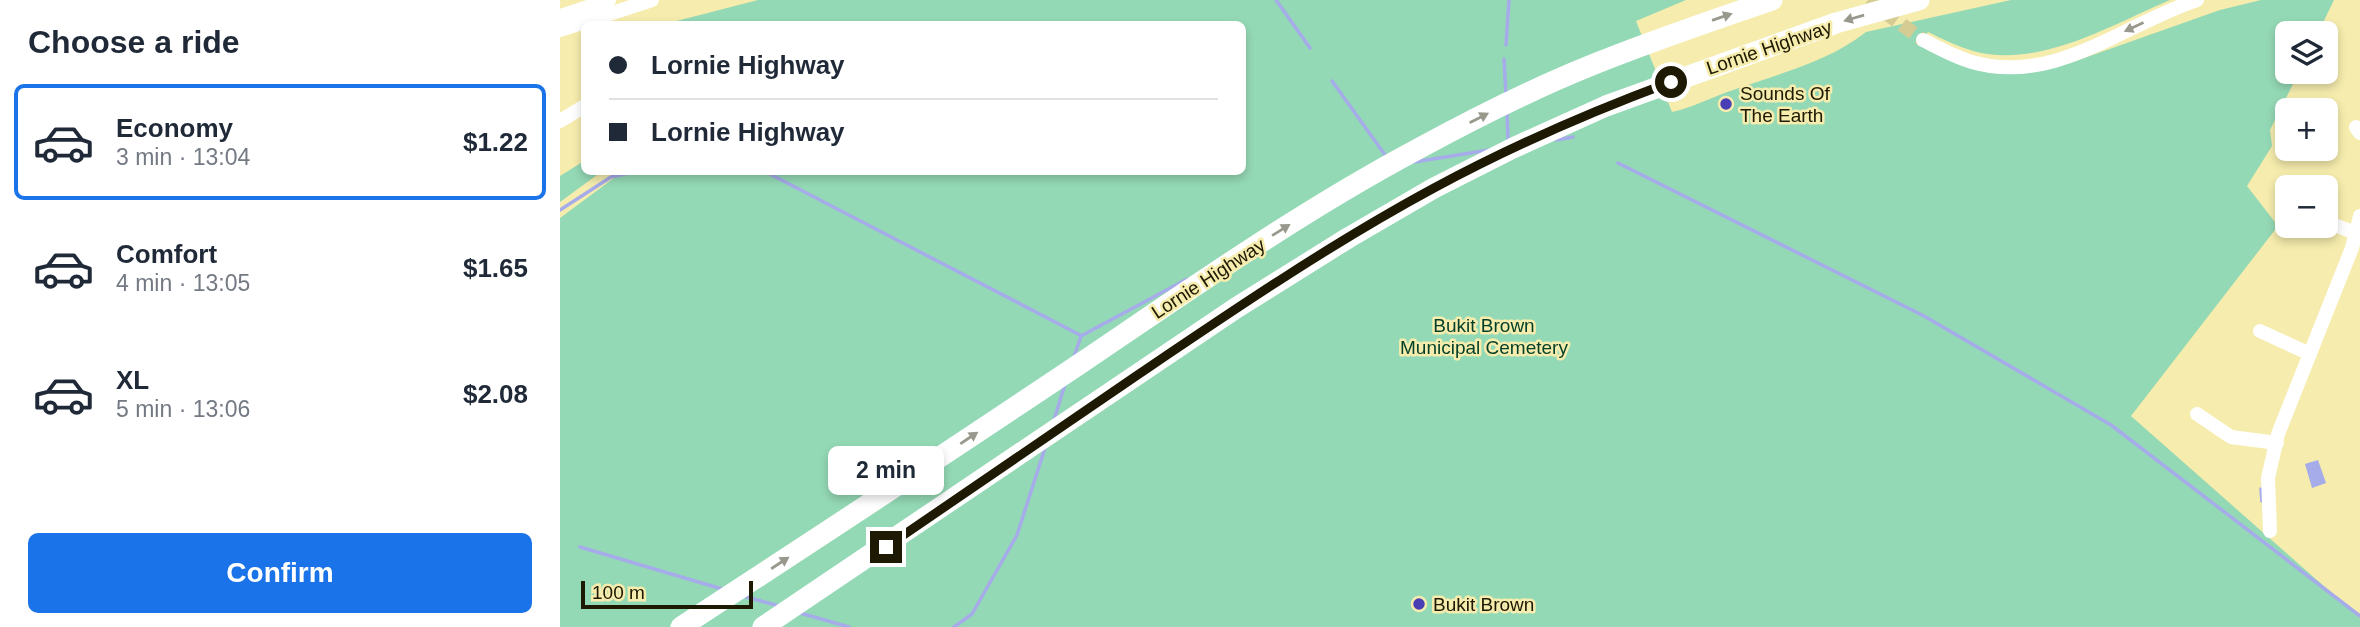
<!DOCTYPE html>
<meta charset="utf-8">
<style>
body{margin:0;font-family:Arial,sans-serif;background:#f6f6f7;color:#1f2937;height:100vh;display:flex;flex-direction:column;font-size:26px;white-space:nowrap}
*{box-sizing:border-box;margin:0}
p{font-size:23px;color:#747a83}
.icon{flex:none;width:38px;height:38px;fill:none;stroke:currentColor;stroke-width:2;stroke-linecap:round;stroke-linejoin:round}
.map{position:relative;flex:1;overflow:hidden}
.panel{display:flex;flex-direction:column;background:#fff;width:560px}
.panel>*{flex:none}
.hud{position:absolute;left:21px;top:21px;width:665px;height:154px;border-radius:10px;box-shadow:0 4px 10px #0003;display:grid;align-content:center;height:154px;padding:0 28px;background:#fff}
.tools{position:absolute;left:1715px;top:21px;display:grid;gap:14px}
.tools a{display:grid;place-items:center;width:63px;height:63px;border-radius:10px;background:#fff;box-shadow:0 4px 10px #0003;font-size:35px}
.scale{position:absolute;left:21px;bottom:18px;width:172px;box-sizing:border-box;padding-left:7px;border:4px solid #1d1902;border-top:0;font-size:19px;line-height:24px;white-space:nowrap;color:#1d1902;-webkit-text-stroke:5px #f5ecad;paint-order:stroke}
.end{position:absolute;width:32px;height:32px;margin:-16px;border:9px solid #1d1902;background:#fff;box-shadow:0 0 0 4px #fff}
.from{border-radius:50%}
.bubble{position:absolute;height:49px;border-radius:10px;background:#fff;box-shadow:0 4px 10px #0003;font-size:23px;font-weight:700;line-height:49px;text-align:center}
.hud b{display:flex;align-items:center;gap:24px;height:66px;font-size:26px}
.hud b+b{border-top:2px solid #e0e1e3}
.hud i{width:18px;height:18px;background:#1f2937}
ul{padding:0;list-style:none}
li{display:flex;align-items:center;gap:21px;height:116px;margin:0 14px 10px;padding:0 14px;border:4px solid transparent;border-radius:10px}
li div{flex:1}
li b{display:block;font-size:26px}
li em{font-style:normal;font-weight:700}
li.current{border-color:#1a73e8}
li>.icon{width:63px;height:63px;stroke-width:1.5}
h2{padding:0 28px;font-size:32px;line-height:84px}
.action{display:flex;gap:14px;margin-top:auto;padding:14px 28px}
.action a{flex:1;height:80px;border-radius:10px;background:#1a73e8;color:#fff;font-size:28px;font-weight:700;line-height:80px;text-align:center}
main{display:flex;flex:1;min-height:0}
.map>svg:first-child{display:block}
.green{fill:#94d9b5}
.water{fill:#a6abe9}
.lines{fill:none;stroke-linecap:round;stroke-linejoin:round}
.stream{stroke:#a6abe9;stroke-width:3.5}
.minor-tunnel{stroke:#d5cc93;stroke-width:14;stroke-dasharray:14 7;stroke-linecap:butt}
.minor{stroke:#fff;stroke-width:14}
.highway{stroke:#fff;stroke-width:21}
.oneway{fill:#99988d}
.route{stroke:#1d1902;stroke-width:9}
.poi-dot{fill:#4a3eb5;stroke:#f5ecad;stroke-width:2.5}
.labels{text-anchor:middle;stroke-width:5;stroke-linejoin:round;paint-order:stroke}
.street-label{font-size:19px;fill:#1d1902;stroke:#f5ecad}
.poi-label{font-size:19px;fill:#1d1902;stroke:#f5ecad;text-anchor:start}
.park-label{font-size:19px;fill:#023f28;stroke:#f5ecad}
</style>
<main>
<section class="panel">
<h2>Choose a ride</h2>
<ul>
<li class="current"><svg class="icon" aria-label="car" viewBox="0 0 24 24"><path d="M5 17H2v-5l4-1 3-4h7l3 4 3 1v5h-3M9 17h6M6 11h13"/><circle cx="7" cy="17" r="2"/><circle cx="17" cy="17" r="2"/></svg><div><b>Economy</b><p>3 min · 13:04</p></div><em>$1.22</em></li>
<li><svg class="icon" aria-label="car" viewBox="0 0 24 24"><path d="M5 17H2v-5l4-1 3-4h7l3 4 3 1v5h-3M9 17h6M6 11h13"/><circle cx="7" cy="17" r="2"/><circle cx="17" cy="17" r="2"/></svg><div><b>Comfort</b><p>4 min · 13:05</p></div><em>$1.65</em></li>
<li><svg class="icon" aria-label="car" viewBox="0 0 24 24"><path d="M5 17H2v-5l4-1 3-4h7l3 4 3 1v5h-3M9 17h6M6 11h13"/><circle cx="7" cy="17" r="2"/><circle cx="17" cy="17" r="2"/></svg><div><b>XL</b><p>5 min · 13:06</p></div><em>$2.08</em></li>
</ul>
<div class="action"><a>Confirm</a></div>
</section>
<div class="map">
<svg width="1800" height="627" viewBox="0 0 1800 627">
<rect width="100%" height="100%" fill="#f5ecad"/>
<g class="green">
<path d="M198,0H1126L1076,21L1112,112C1134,107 1152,97 1173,90C1218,74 1268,62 1306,32L1451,0H1610C1551,25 1479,69 1413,51C1397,46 1382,39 1368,32L1359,45L1400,65L1451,73L1480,71L1510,63L1660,10L1701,0H1774L1758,33H1727V72H1739L1710,130L1712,146L1687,186L1718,226L1571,416L1800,618V627H0V218L62,172H682V24H105Z"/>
<polygon points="24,161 24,172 41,172 0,202 0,176"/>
</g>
<polygon class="water" points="1758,460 1766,483 1752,488 1745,464"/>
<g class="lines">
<g class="stream">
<polyline points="716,0 750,48"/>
<polyline points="946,45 949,0"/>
<polyline points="944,59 946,95"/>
<polyline points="772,81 828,159"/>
<polyline points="947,110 948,141"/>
<polyline points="996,140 1013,137"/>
<polyline points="854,162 929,150"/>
<polyline points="1058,163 1364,316 1551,425 1800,616"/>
<polyline points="206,172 520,335"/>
<polyline points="0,210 51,177 74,172"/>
<polyline points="514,357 521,336 627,279"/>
<polyline points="494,420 505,384"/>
<polyline points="1701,489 1702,501"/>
<polyline points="20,547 162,589"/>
<polyline points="183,596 219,606"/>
<polyline points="240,613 289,627"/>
<polyline points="394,627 412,614 457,535 485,448"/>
</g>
<polyline class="minor-tunnel" points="1308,0 1363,40"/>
<g class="minor">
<polyline points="0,16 49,0"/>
<polyline points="0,30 92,0"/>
<path d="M1363,40C1379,48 1395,57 1412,62C1494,86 1564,24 1637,0"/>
<polyline points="0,121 23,107"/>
<polyline points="1796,127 1800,133"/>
<polyline points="1724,207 1727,208"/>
<polyline points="1766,222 1796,233"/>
<polyline points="1700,331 1750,354"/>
<polyline points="1637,414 1671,437 1717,443"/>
<polyline points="1710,531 1708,478 1718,434 1792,248 1800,216"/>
</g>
<g class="highway">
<path d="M121,627C256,539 390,451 524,361C632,288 740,212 856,150C911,120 968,91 1027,67C1088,42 1150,21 1212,0"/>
<polyline points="203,627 676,308 788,238 874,188 953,148 1046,106 1276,23 1359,0"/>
</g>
</g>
<defs><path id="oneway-solid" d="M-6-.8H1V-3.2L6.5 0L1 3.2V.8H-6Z" transform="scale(1.75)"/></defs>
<g class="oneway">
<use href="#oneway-solid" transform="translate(1162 17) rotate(-19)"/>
<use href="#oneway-solid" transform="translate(1294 18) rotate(164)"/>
<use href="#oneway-solid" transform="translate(1574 27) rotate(155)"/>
<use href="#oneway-solid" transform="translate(919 118) rotate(-27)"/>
<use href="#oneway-solid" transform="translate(721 230) rotate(-32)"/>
<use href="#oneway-solid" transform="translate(409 438) rotate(-34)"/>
<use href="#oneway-solid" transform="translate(220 563) rotate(-33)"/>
</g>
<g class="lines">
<path class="route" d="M326,547C410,489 495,432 579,374C675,309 772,243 874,188C950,147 1030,112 1111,82"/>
</g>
<g class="poi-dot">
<circle cx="1166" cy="104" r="7"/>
<circle cx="859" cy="604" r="7"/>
</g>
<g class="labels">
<g class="street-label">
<text transform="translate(1209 47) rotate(-19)" y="7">Lornie Highway</text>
<text transform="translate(648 278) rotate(-33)" y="7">Lornie Highway</text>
</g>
<g class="poi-label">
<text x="1180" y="100">Sounds Of<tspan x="1180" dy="22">The Earth</tspan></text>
<text x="873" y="611">Bukit Brown</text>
</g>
<g class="park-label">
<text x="924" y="332">Bukit Brown<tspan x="924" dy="22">Municipal Cemetery</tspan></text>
</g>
</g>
</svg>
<div class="tools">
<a><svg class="icon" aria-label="layers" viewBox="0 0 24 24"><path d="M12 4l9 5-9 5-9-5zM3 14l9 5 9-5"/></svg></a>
<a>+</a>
<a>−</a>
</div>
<div class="scale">100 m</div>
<i class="end from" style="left:1111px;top:82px"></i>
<i class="end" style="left:326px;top:547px"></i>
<div class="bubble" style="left:268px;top:446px;width:116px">2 min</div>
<div class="hud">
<b><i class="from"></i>Lornie Highway</b>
<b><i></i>Lornie Highway</b>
</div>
</div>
</main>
